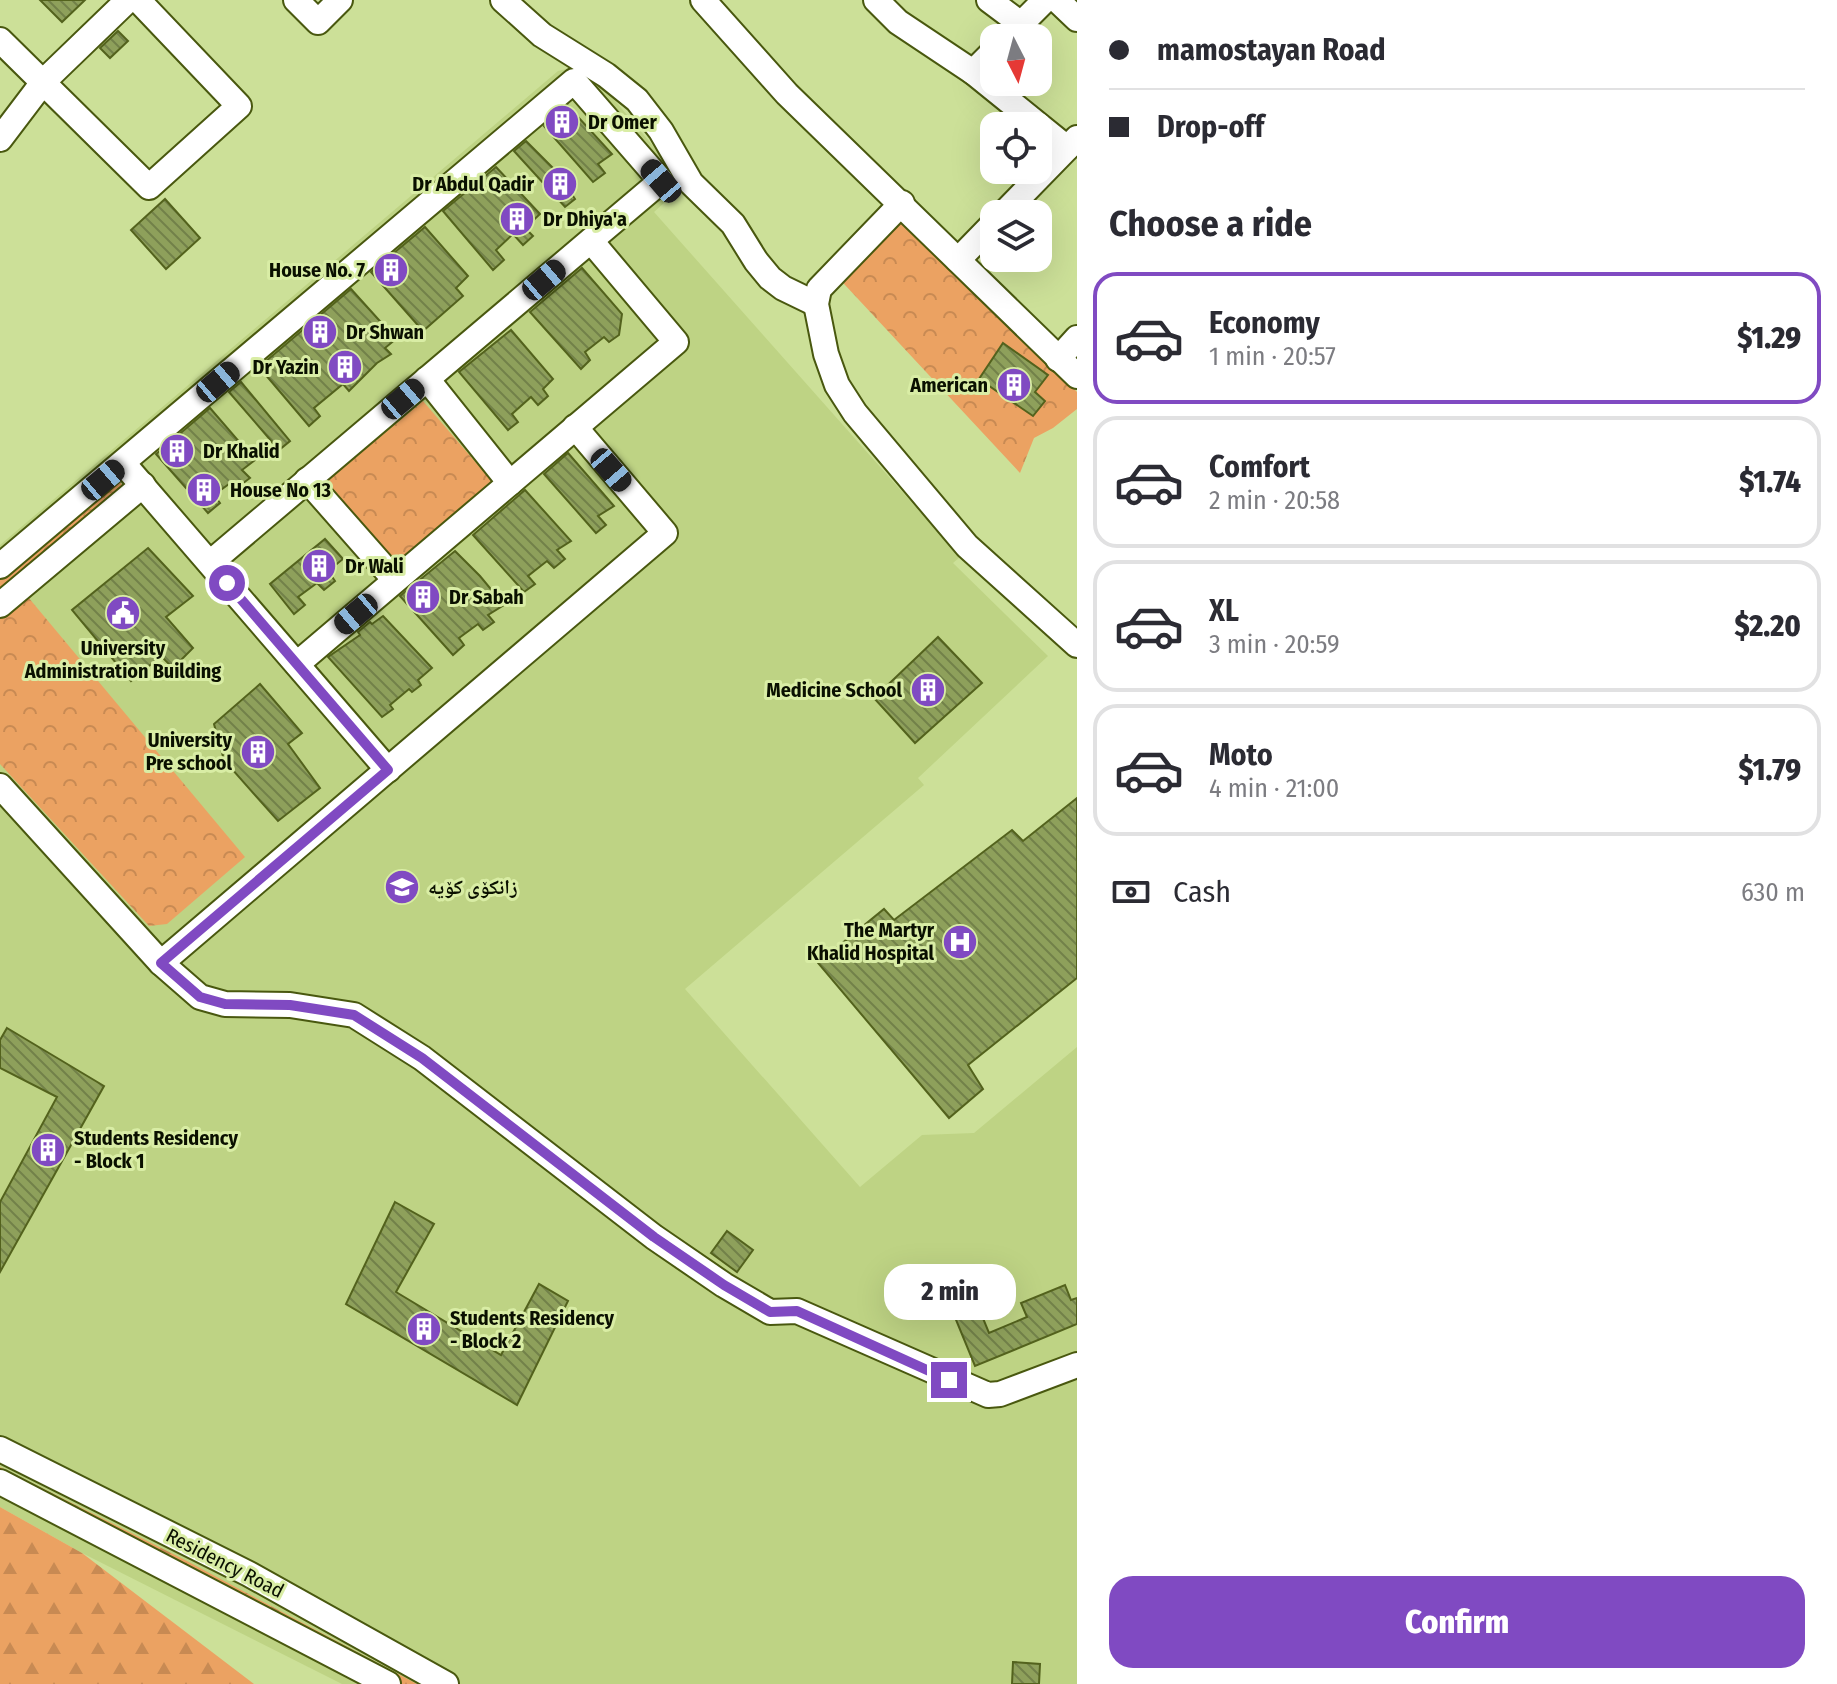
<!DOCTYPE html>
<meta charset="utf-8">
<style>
body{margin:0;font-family:"Fira Sans Condensed","Noto Naskh Arabic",sans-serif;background:#f2f2f3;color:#2b2b33;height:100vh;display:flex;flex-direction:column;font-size:30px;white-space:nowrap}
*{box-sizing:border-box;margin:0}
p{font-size:26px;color:#7c7c81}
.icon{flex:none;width:44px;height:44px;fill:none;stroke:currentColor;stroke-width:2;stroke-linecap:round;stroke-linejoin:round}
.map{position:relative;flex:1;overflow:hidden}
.sheet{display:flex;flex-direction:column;background:#fff;width:760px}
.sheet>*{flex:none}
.hud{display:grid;align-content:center;height:176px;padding:0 32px;background:#fff}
.needle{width:52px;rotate:174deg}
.buttons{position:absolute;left:980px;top:24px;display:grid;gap:16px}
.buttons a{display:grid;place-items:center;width:72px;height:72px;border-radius:16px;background:#fff;box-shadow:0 8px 32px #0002;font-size:40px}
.end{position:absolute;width:36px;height:36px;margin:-18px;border:10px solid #804ac2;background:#fff;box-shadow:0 0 0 4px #fff}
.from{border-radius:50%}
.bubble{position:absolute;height:56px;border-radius:24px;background:#fff;box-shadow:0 8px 32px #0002;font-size:26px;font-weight:800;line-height:56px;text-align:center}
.car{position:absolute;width:24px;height:48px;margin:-24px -12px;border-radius:10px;box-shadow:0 0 6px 2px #0007;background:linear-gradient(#222 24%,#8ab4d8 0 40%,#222 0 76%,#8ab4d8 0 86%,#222 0)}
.hud b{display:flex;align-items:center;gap:28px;height:76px;font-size:30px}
.hud b+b{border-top:2px solid #e1e1e2}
.hud i{width:20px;height:20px;background:#2b2b33}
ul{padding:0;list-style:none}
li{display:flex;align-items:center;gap:24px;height:132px;margin:0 16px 12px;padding:0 16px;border:4px solid #e1e1e2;border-radius:24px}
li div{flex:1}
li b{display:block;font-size:30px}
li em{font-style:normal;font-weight:800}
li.active{border-color:#804ac2}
li>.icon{width:72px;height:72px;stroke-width:1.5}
h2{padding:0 32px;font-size:36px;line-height:96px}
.pay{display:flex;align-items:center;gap:20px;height:88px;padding:0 32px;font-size:30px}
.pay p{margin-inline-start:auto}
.cta{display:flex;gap:16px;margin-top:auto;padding:16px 32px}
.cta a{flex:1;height:92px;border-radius:24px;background:#804ac2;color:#fff;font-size:32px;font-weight:800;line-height:92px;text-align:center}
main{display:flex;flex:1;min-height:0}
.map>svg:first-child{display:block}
.built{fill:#bed384}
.forest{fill:url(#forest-firs)}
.park{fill:url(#park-crowns)}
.building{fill:url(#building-back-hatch);stroke:#53621d;stroke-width:2}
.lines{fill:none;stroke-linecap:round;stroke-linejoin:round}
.minor-casing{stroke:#49580f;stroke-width:28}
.minor{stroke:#fff;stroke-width:24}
.route{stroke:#804ac2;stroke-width:10}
.labels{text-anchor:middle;stroke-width:6;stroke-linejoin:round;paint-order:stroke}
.poi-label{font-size:20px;font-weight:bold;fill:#0a1000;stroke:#d9eda5;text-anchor:start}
.street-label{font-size:20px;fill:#0a1000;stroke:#d9eda5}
</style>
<main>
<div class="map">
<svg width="1077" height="1684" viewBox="0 0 1077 1684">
<defs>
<pattern id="forest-firs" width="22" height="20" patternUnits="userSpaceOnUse" patternTransform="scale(2)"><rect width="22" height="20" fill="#eba262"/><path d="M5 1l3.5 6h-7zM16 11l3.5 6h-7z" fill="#c88a53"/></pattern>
<pattern id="park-crowns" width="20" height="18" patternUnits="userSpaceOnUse" patternTransform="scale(2)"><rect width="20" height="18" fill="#eba262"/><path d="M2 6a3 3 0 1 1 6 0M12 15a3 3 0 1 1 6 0" fill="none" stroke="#c88a53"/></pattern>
<pattern id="building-back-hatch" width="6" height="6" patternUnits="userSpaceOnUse" patternTransform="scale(2)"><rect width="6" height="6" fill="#8ea05b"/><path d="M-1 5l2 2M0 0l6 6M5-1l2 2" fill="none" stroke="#728149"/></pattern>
</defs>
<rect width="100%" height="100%" fill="#cce098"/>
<polygon class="built" points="575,67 591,72 685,184 654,212 960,557 953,563 1048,656 918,778 924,785 685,989 860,1187 922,1135 974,1133 1077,1047 1077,1684 342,1684 82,1553 0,1507 0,545 558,71"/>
<g class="forest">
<polygon points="0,1467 185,1560 417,1684 392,1684 0,1482"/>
<polygon points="0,1507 82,1553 254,1684 0,1684"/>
</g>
<g class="park">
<polygon points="893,201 1077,392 1077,409 1053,428 1034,438 1020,473 832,271"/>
<polygon points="423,401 496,486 398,567 325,483"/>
<polygon points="117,479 124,487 0,591 0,574"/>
<polygon points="23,591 245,857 167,924 149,926 0,764 0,611"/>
</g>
<g class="building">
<polygon points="40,0 85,0 62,22"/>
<polygon points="118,31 128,41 110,58 100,48"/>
<polygon points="568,106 612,154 598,164 605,173 593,182 544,126"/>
<polygon points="526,141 572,187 569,190 575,199 565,207 514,151"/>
<polygon points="496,167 540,214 525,228 533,236 523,245 513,234 496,250 504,260 493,270 443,211"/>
<polygon points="165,199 200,238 166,269 131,230"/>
<polygon points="425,227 468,276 456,288 463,296 423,331 371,272"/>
<polygon points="582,268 622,314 619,335 609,342 604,337 585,352 590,360 581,369 530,312"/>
<polygon points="351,289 396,339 385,348 391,354 377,363 349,391 343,384 314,408 320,416 309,426 259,367"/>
<polygon points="511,330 553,379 543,389 548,396 538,405 531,397 512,414 518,422 508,430 459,372"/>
<polygon points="1003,343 1048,375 1035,392 1045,401 1033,416 979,379"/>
<polygon points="241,382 290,441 279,450 229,392"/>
<polygon points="210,408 255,460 242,470 250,478 238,487 233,481 214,495 220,503 208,513 156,454"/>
<polygon points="568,453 614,506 598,516 606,525 596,533 544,474"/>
<polygon points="525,490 571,541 557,550 565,559 554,568 547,561 528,576 535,584 524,592 473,535"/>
<polygon points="325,539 343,559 328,571 335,581 324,590 317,583 298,597 305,605 294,614 270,584"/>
<polygon points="148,548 193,596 166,617 193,648 173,668 161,656 131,681 72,610"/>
<polygon points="455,551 480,576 504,605 488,615 494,622 483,630 478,624 459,638 464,645 453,655 400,596"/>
<polygon points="383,616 432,668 418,680 421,685 412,692 409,689 390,705 393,709 382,717 328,657 360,635 358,632 370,622 372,624"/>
<polygon points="938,637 982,683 915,743 874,698"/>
<polygon points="260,684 302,733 288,744 320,788 278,821 224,760 214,724"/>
<polygon points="1077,798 1077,978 968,1065 983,1089 949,1118 818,963 884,909 894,920 1012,830 1023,841"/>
<polygon points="7,1028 104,1086 0,1272 0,1202 57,1097 0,1068 0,1040"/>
<polygon points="395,1202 434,1224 396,1292 501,1355 539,1284 568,1301 517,1405 346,1304"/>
<polygon points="727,1231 753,1250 737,1272 711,1253"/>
<polygon points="962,1267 989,1333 1027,1317 1021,1303 1065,1285 1071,1300 1077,1298 1077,1324 975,1366 938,1276"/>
<polygon points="1013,1662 1040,1664 1039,1684 1012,1684"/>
</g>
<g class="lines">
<g class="minor-casing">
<g id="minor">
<polyline points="296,0 318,22 340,0"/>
<polyline points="503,0 542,35 606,75 637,100 661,131 691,183 733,224 756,261 770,278 783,288 816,304"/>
<polyline points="703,0 787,94 1077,376"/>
<polyline points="876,0 898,22 973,72 1067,148"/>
<polyline points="989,0 1021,24"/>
<polyline points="1057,0 1077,19"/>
<polyline points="1007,38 1045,0"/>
<polyline points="0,40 149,187 239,106 138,0"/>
<polyline points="973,72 994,51"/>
<polyline points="0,139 44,81 128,0"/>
<polyline points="902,203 819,289 816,304 826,354 837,385 855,413 967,546 1077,645"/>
<polyline points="1003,214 1077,138"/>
<polyline points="958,260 994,223"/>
<polyline points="1058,359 1077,338"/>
<polyline points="427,379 510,483"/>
<polyline points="123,463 388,770"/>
<polyline points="307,480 395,580"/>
<polyline points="0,566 574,81 661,181 210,563"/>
<polyline points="0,605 143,485"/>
<polyline points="297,664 676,342 591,241"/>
<polyline points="0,786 161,963 200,997 225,1004 290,1005 354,1015 422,1058 654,1237 724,1285 770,1312 797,1311 988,1395 1000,1394 1077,1365"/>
<polyline points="161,963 665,533 575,427"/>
<polyline points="0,1449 249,1574 446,1684"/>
<polyline points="0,1482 388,1684"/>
</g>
</g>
<use href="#minor" class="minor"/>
</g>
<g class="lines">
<polyline class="route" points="227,583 388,770 161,963 200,997 225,1004 290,1005 354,1015 422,1058 654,1237 724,1285 770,1312 797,1311 949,1380"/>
</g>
<defs>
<g id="building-disc" transform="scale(1.8)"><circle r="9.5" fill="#804ac2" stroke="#d9eda5"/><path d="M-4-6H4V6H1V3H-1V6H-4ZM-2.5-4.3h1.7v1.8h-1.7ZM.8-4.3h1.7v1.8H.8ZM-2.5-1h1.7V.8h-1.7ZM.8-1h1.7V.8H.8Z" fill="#fff"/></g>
<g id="civic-disc" transform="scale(1.8)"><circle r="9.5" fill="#804ac2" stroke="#d9eda5"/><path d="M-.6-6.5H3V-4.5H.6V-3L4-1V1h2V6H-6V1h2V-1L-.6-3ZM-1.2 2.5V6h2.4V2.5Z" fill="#fff"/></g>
<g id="university-disc" transform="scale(1.8)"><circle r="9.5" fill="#804ac2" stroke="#d9eda5"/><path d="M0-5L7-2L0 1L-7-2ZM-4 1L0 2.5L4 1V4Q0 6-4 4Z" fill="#fff"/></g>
<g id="hospital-disc" transform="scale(1.8)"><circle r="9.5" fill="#804ac2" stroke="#d9eda5"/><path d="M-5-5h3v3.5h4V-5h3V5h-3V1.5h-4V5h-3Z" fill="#fff"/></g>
</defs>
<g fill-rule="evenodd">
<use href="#building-disc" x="562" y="122"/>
<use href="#building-disc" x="560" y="184"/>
<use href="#building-disc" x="517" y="219"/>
<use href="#building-disc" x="391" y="270"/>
<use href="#building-disc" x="320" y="332"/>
<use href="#building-disc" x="345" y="367"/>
<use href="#building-disc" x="1014" y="385"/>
<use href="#building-disc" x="177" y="451"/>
<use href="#building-disc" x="204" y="490"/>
<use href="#building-disc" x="319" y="566"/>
<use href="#building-disc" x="423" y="597"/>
<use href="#civic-disc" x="123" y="613"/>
<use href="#building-disc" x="928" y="690"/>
<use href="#building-disc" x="258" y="752"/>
<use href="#university-disc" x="402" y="887"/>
<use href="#hospital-disc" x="960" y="942"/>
<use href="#building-disc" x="48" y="1150"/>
<use href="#building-disc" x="424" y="1329"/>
</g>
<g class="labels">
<g class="poi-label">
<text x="588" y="129">Dr Omer</text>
<text x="534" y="191" text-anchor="end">Dr Abdul Qadir</text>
<text x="543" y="226">Dr Dhiya'a</text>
<text x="365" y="277" text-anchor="end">House No. 7</text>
<text x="346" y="339">Dr Shwan</text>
<text x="319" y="374" text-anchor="end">Dr Yazin</text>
<text x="988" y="392" text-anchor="end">American</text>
<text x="203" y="458">Dr Khalid</text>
<text x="230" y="497">House No 13</text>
<text x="345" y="573">Dr Wali</text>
<text x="449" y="604">Dr Sabah</text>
<text x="123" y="655" text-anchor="middle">University<tspan x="123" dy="23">Administration Building</tspan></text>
<text x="902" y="697" text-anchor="end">Medicine School</text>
<text x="232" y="747" text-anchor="end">University<tspan x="232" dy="23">Pre school</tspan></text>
<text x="428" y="894">زانکۆی کۆیە</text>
<text x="934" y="937" text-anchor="end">The Martyr<tspan x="934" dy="23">Khalid Hospital</tspan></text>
<text x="74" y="1145">Students Residency<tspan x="74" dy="23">- Block 1</tspan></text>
<text x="450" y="1325">Students Residency<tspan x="450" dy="23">- Block 2</tspan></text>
</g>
<g class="street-label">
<text transform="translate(225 1563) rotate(27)" y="7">Residency Road</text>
</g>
</g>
</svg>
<div class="buttons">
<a><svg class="needle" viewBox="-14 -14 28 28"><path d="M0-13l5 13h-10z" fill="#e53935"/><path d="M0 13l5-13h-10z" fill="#7c7c81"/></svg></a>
<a><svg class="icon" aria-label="locate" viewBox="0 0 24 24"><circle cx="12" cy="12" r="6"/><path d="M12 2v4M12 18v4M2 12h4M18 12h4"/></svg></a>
<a><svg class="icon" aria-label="layers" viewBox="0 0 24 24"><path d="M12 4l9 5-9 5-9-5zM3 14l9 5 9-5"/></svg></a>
</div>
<i class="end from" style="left:227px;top:583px"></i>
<i class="end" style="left:949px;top:1380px"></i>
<div class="bubble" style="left:884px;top:1264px;width:132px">2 min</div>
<i class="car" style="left:661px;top:181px;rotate:319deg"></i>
<i class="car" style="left:544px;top:280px;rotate:50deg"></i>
<i class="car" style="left:218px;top:382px;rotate:50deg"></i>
<i class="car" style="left:403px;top:399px;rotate:50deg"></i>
<i class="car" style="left:611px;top:470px;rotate:139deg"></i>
<i class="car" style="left:103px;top:480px;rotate:50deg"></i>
<i class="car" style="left:356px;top:614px;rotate:230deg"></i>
</div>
<section class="sheet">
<div class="hud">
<b><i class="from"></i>mamostayan Road</b>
<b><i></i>Drop-off</b>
</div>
<h2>Choose a ride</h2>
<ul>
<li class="active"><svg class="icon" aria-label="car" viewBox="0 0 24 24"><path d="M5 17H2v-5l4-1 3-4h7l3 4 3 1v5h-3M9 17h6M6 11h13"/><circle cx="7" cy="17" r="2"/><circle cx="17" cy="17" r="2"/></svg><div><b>Economy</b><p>1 min · 20:57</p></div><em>$1.29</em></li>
<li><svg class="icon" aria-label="car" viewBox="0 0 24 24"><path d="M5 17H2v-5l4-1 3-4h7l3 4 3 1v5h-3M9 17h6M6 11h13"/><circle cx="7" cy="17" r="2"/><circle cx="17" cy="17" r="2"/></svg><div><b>Comfort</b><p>2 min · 20:58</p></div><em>$1.74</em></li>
<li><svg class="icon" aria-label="car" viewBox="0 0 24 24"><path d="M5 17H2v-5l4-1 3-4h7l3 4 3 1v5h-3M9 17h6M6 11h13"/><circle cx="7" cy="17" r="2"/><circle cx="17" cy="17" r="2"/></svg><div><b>XL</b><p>3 min · 20:59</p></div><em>$2.20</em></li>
<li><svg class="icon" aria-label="car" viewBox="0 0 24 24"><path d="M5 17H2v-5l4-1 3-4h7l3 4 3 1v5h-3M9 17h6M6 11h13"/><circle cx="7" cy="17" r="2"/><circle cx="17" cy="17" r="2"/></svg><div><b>Moto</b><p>4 min · 21:00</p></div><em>$1.79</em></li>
</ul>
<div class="pay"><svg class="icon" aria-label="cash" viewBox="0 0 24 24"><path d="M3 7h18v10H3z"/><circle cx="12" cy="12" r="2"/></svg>Cash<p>630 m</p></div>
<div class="cta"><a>Confirm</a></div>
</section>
</main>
